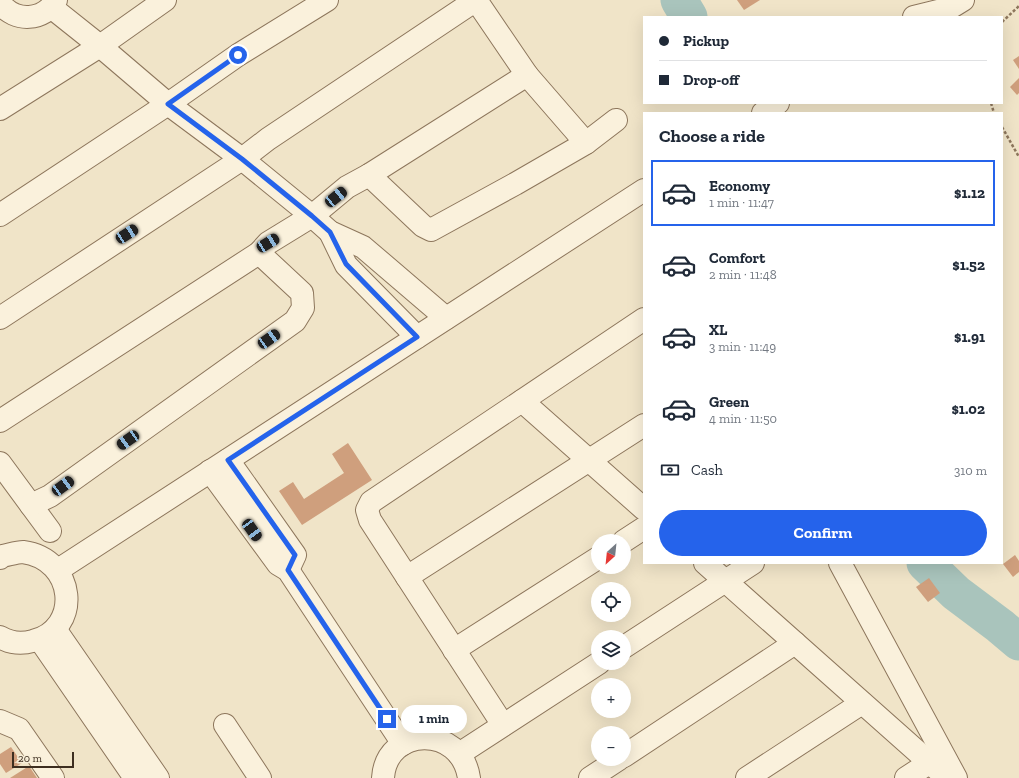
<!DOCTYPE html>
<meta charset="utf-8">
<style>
body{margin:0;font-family:"Zilla Slab",serif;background:#f2f2f3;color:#1f2937;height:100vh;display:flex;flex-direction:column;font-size:15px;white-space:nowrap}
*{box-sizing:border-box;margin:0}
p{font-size:13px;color:#747a83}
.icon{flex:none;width:22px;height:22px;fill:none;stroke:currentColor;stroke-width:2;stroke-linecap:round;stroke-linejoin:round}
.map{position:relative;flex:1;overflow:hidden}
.panel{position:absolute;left:643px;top:112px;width:360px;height:452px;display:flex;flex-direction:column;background:#fff;border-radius:0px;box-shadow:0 4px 16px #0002}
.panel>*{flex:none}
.guide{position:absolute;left:643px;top:16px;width:360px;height:88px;border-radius:0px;box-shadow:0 4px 16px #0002;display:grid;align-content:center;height:88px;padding:0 16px;background:#fff}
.needle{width:26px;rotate:207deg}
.tools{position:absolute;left:591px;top:534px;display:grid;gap:8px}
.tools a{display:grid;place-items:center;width:40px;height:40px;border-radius:50%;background:#fff;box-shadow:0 4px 16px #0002;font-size:20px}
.scale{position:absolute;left:12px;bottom:10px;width:62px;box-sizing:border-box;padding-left:4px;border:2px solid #3d2e20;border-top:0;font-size:11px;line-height:14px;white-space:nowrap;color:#3d2e20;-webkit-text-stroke:3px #f7eed8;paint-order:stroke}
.end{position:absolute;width:18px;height:18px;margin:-9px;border:5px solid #2563eb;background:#fff;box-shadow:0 0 0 2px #fff}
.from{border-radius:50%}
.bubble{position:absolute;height:28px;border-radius:14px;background:#fff;box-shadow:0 4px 16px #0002;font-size:13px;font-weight:700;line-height:28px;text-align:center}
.car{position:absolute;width:12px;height:24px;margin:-12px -6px;border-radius:5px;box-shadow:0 0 3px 1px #0007;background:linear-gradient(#222 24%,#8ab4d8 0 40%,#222 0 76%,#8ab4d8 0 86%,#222 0)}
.guide b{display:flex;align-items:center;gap:14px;height:38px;font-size:15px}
.guide b+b{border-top:1px solid #e0e1e3}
.guide i{width:10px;height:10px;background:#1f2937}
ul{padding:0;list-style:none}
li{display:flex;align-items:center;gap:12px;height:66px;margin:0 8px 6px;padding:0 8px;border:2px solid transparent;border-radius:0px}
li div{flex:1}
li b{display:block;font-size:15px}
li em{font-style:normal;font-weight:700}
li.on{border-color:#2563eb}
li>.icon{width:36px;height:36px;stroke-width:1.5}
h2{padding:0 16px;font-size:18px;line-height:48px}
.pay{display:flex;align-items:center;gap:10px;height:44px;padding:0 16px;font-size:15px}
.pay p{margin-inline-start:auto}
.action{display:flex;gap:8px;margin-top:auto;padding:8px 16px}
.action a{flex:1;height:46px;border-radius:24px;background:#2563eb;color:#fff;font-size:16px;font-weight:700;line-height:46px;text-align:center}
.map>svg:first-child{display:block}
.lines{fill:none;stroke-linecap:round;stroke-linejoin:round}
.river{stroke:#a9c4bc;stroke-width:37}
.building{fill:#cf9f7d}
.minor-casing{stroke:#8d765c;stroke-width:24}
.tertiary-casing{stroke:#8d765c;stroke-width:24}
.path{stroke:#8d765c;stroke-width:2.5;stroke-dasharray:3 2;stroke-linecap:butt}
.minor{stroke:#faf1dc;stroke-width:22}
.tertiary{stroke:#faf1dc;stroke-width:22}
.route{stroke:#2563eb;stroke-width:5}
</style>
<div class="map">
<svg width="1019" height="778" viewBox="0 0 1019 778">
<rect width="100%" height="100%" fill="#f0e4c8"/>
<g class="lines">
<g class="river">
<polyline points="679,0 689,17"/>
<polyline points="925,563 956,593 1000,626 1019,642"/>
</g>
</g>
<g class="building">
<polygon points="737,0 760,0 744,10"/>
<polygon points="1019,56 1019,69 1013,60"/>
<polygon points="1019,78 1019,93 1017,95 1010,87"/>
<polygon points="348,443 372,480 302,525 279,491 293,482 304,499 344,473 332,454"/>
<polygon points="1015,555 1019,561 1019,572 1013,577 1003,564"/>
<polygon points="929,578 940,593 928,602 916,587"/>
<polygon points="11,747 22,763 6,773 0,764 0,754"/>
<polygon points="29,766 37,778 10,778"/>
</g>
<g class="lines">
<g class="minor-casing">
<g id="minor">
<path d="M0,3C15,23 44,21 56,0"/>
<polyline points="51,7 100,46 168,104 242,159 312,216 330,232 363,247 446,318"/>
<polyline points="0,109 100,46 165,0"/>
<polyline points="369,175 423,226 431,230 515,184 586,143 616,120"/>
<polyline points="0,215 168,104 238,55 327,0"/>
<polyline points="330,232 346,265 417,337"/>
<polyline points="0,318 242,159 268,139 476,0 527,75 586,143"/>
<polyline points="522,401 644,509"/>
<polyline points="0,421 259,253 268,243 312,216 347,187 369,175 527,75"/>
<polyline points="228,460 295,555 288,570"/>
<polyline points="0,463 50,531"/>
<polyline points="210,471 278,564 288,570 403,744"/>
<polyline points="31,505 50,496 295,321 303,308 302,293 259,253"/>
<polyline points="624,541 644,528"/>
<polyline points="705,563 947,778"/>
<polyline points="840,563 956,778"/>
<polyline points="407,577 644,425"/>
<polyline points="624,647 753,563"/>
<polyline points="454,650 598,558"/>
<polyline points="0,721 19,729 53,778"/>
<polyline points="225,725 260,778"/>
<polyline points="503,725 370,520 367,510 371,502 644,319"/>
<polyline points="459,754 599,663"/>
<polyline points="624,756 795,643"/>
<path d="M383,778C386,726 461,724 469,778"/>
<polyline points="590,778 619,759"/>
<polyline points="747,778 862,703"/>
<polyline points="906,778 929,763"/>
</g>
</g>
<g class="tertiary-casing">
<g id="tertiary">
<polyline points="914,17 950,8 963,0"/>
<polyline points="763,113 778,103"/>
<path d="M0,558L2,556C8,555 17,552 23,552C76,559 82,629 33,641C22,644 10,643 0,637"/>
<polyline points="58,570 644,190"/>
<polyline points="55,629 158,778"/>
<polyline points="40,640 135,778"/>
</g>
</g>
<g class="path">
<polyline points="1002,22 1019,6"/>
<polyline points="991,103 994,113"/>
<polyline points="1002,127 1019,157"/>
</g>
<use href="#minor" class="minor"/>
<use href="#tertiary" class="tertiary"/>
</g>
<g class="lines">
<polyline class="route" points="238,55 168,104 242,159 312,216 330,232 346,264 417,337 228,460 295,555 288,570 387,719"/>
</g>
</svg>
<div class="tools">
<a><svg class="needle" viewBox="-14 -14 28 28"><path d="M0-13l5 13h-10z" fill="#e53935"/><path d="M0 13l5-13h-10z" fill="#747a83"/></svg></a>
<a><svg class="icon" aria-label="locate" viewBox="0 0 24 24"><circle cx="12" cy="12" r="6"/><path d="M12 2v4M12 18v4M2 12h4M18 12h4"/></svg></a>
<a><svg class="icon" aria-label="layers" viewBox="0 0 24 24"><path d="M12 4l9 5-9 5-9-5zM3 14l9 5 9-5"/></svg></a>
<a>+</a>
<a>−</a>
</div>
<div class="scale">20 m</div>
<i class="end from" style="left:238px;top:55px"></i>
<i class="end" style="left:387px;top:719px"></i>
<div class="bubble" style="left:401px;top:705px;width:66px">1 min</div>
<i class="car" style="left:336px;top:197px;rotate:51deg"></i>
<i class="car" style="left:127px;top:234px;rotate:57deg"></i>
<i class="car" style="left:268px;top:243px;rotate:59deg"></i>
<i class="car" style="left:269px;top:339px;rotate:55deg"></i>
<i class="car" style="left:128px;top:440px;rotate:235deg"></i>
<i class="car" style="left:63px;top:486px;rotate:54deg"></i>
<i class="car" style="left:252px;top:530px;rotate:144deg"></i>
<div class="guide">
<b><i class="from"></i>Pickup</b>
<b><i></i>Drop-off</b>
</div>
<section class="panel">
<h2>Choose a ride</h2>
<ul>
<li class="on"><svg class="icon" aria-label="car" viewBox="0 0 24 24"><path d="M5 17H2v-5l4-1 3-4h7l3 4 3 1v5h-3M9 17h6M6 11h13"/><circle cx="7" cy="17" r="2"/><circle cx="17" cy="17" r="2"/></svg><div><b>Economy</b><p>1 min · 11:47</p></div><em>$1.12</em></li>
<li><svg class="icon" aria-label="car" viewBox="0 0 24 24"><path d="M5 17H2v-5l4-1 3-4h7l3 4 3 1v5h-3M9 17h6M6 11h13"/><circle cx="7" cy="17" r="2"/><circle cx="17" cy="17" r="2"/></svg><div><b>Comfort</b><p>2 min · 11:48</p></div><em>$1.52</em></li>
<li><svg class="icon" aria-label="car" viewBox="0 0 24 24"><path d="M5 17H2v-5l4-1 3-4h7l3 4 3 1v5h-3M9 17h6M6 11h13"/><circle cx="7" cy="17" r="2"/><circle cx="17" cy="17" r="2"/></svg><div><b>XL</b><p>3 min · 11:49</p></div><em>$1.91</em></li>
<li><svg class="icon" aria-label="car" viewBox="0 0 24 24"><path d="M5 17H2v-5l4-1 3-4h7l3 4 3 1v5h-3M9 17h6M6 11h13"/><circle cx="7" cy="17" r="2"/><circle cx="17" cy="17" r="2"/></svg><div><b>Green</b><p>4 min · 11:50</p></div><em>$1.02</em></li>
</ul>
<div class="pay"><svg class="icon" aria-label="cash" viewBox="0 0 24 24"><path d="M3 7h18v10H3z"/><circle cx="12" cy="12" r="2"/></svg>Cash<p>310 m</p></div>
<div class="action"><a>Confirm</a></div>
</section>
</div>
